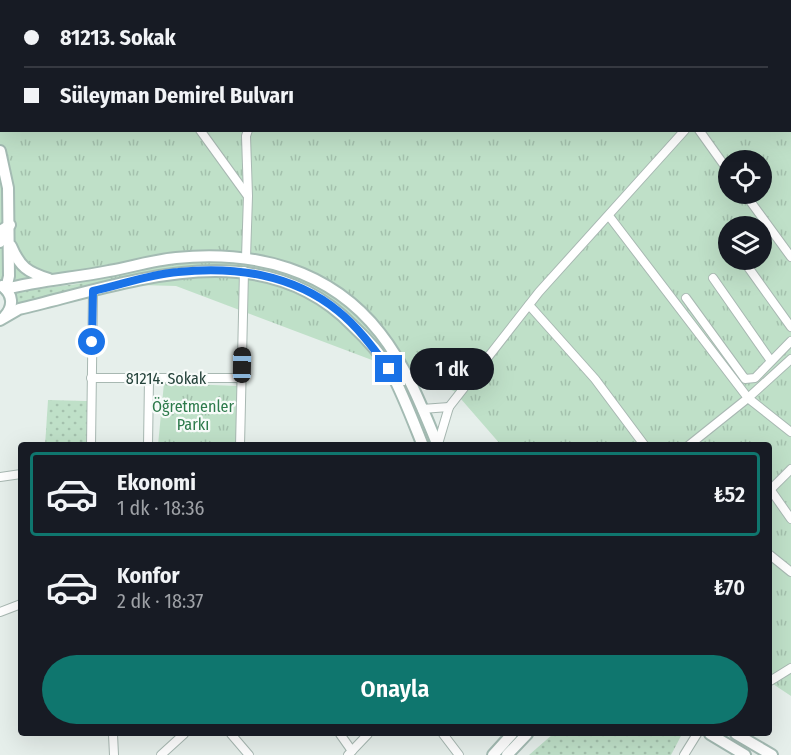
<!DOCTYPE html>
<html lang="tr">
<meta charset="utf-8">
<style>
body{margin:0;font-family:"Fira Sans Condensed",sans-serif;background:#242831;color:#f1f3f6;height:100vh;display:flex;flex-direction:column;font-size:22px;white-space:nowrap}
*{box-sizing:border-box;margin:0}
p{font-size:20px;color:#9ea1a6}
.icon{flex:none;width:33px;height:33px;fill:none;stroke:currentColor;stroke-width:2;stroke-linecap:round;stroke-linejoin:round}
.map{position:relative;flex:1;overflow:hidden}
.side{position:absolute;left:18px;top:442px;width:754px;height:294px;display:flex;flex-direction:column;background:#171b24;border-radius:6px;box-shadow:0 6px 24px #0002}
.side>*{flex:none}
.guide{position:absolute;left:0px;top:0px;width:792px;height:132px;box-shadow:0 6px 24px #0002;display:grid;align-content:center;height:132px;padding:0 24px;background:#171b24}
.tools{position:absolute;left:718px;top:150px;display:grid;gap:12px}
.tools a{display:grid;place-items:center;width:54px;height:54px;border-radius:50%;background:#171b24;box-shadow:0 6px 24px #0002;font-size:30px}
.end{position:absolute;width:27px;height:27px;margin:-14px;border:8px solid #1a73e8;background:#fff;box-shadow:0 0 0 3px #fff}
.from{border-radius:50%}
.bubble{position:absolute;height:42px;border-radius:21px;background:#171b24;box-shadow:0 6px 24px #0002;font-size:20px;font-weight:600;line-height:42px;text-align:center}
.car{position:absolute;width:18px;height:36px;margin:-18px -9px;border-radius:8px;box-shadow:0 0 4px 2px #0007;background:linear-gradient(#222 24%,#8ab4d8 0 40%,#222 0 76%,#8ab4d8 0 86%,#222 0)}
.guide b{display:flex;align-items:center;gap:21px;height:57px;font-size:22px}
.guide b+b{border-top:2px solid #363941}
.guide i{width:15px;height:15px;background:#f1f3f6}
ul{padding:10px 0 0;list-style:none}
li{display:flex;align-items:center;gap:18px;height:84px;margin:0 12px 9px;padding:0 12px;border:3px solid transparent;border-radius:6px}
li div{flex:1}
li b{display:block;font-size:22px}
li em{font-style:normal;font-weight:600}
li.on{border-color:#0f766e}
li>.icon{width:54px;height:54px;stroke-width:1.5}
.primary-button{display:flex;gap:12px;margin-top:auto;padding:12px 24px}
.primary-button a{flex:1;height:69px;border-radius:36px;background:#0f766e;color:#fff;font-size:24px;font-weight:600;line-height:69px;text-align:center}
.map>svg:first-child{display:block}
.grass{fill:url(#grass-dots)}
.park{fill:url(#park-tufts);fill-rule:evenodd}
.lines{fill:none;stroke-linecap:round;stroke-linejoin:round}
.street-casing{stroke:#a8b8b2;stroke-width:10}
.secondary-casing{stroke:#a4bbb3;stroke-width:14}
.street{stroke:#fff;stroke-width:8}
.secondary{stroke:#fff;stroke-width:10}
.route{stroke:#1a73e8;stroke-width:8}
.labels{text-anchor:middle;stroke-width:4.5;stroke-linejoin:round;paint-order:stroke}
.street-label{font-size:16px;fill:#24423a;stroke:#f7fbf9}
.park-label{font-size:16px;fill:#2d7a4b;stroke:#f7fbf9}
</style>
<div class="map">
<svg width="791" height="755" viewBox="0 0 791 755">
<defs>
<pattern id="grass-dots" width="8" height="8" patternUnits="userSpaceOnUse" patternTransform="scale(1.5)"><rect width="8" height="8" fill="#bfe0c8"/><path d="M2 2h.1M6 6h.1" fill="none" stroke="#a4c1ad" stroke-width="1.8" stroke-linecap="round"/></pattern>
<pattern id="park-tufts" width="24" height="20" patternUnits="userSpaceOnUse" patternTransform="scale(1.5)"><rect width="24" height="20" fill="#bfe0c8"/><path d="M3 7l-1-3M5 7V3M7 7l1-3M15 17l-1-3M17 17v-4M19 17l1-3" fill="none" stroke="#a4c1ad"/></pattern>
</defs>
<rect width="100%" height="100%" fill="#e6efeb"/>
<g class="grass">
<path d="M221,262C244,264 268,266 290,274C336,291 375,327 399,369C412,393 422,420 433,445H427C412,410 399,370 374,340C277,221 139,274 14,304V292L77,284L176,264Z"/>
<polygon points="48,400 87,401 87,445 45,446"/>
<polygon points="553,734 682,734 671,755 529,755"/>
</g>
<g class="park">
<path d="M0,0H791V696L770,682V446L501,445L454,391L176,286L28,282L0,286ZM2,2H790V130H2ZM729,160H762V194H729ZM729,226H762V260H729Z"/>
<polygon points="164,383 237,386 236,445 158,445"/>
</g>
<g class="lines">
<g class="street-casing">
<g id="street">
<polyline points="77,0 77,2"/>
<polyline points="638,0 639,2"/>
<polyline points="695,0 696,2"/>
<polyline points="710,0 711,2"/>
<polyline points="130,2 132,0"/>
<polyline points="192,2 194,0"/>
<polyline points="300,2 300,0"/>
<polyline points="761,2 763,0"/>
<polyline points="790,53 791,53"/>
<polyline points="200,130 247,195"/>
<polyline points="699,130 729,172"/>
<polyline points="745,194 791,257"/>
<polyline points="609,216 748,398 791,432"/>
<polyline points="246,258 248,196 246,136 248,130"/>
<polyline points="743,260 791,327"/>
<polyline points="713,278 771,361"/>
<polyline points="686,298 745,379 755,378 791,341"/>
<polyline points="529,305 595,379 645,446"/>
<polyline points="91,378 242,378"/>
<polyline points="422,409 449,407"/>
<polyline points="438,444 449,407 539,292 685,130"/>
<polyline points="91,446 93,291"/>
<polyline points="148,446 149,379"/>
<polyline points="240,446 244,271"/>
<polyline points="688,446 748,398 791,359"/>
<polyline points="0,477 21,474"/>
<polyline points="770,489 791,519"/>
<polyline points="770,490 791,469"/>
<polyline points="770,555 791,572"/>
<polyline points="0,612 21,604"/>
<polyline points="770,681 791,668"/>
<polyline points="113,734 114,755"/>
<polyline points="231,734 249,755"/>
<polyline points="340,734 352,751"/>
<polyline points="443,734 459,755"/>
<polyline points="161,755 184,734"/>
<polyline points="348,755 368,734"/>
<polyline points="684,755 697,734"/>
</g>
</g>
<g class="secondary-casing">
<g id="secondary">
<polyline points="0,151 8,188 9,276 6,289"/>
<polyline points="0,242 2,230 10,225"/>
<path d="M11,246C20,267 27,272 49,279"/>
<path d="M2,286C13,294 14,306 5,316"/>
<path d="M6,289C40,280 75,278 109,271C131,267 154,260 176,258C254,250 330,269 380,333C406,366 422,407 438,446"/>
<path d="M0,320L19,309C129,283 260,231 352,325C366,338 380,353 390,370C403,394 413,421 423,446"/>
<polyline points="710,734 745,755"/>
<polyline points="736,734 772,755"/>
<polyline points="493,755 512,734"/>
<polyline points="507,755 527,734"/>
</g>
</g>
<use href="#street" class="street"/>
<use href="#secondary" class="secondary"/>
</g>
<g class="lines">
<path class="route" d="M92,342L93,291C121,285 150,274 178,272C234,266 293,274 338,311C358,327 374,349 389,369"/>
</g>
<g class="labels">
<g class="street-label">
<text x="166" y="384">81214. Sokak</text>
</g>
<g class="park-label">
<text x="193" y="412">Öğretmenler<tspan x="193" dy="18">Parkı</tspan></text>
</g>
</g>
</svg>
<div class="tools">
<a><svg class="icon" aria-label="locate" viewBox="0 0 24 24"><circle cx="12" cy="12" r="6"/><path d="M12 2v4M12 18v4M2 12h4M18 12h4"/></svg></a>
<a><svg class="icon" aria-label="layers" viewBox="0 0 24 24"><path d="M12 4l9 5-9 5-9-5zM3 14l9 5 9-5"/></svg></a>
</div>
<i class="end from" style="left:92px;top:342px"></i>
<i class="end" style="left:389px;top:369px"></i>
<div class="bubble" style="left:410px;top:348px;width:84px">1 dk</div>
<i class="car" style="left:242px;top:365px;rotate:1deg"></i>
<div class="guide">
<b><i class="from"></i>81213. Sokak</b>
<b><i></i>Süleyman Demirel Bulvarı</b>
</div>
<section class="side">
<ul>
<li class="on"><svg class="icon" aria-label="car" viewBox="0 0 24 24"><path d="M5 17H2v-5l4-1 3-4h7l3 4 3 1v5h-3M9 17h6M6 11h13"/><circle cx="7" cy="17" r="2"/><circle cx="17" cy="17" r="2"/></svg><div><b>Ekonomi</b><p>1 dk · 18:36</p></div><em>₺52</em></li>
<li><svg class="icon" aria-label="car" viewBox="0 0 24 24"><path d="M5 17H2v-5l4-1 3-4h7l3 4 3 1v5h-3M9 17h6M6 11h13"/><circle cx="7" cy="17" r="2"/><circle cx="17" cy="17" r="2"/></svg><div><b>Konfor</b><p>2 dk · 18:37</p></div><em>₺70</em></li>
</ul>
<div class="primary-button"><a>Onayla</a></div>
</section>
</div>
